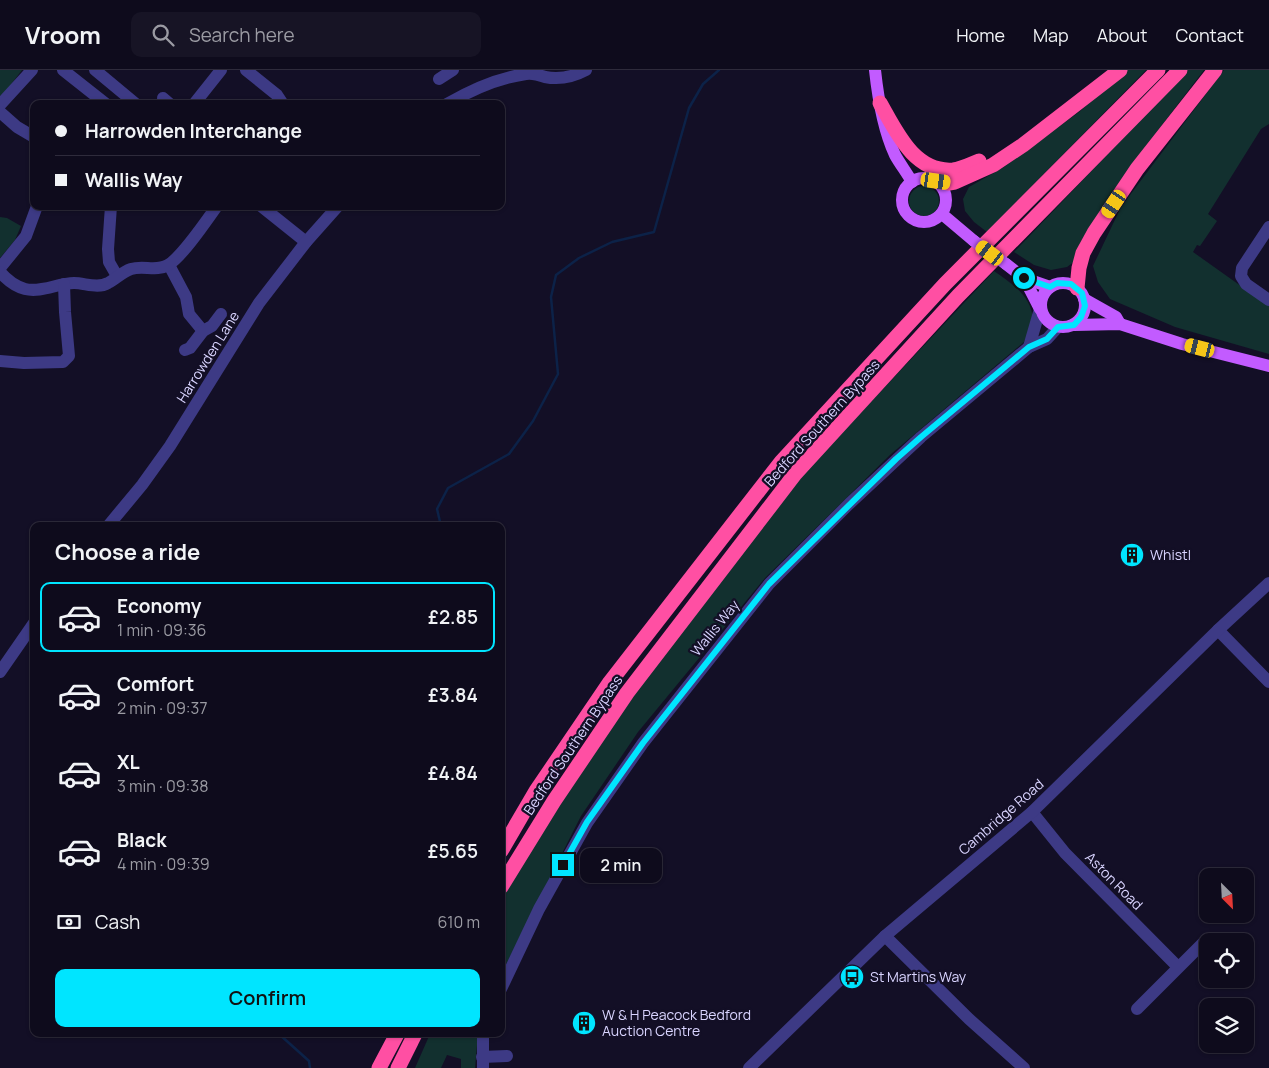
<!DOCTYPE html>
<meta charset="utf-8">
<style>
body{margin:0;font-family:Manrope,sans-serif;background:#171425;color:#f1f3f6;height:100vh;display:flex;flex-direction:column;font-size:19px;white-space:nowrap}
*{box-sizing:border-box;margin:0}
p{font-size:16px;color:#9b9ba3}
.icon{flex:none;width:28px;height:28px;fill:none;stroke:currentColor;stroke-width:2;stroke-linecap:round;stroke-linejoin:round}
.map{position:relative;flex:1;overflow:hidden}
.panel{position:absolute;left:30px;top:452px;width:475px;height:515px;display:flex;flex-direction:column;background:#0e0b1c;border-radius:10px;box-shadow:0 1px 4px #0004,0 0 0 1px #2e2b3b}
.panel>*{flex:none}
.guide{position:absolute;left:30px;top:30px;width:475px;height:110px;border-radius:10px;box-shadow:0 1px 4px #0004,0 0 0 1px #2e2b3b;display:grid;align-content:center;height:110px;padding:0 25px;background:#0e0b1c}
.needle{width:32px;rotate:156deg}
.controls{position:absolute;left:1199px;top:798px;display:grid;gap:10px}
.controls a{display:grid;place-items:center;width:55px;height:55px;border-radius:10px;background:#0e0b1c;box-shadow:0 1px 4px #0004,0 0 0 1px #2e2b3b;font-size:25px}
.end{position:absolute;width:22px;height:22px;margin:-11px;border:6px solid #00e5ff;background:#111;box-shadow:0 0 0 2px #111}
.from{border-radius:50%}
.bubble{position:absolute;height:35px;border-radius:10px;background:#0e0b1c;box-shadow:0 1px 4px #0004,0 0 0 1px #2e2b3b;font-size:16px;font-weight:600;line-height:35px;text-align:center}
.car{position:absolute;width:15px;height:30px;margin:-15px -8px;border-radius:6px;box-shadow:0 0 4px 1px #0007;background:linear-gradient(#f5c518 24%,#345 0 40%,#f5c518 0 76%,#345 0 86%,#f5c518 0)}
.guide b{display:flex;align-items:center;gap:18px;height:48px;font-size:19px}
.guide b+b{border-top:1px solid #2e2b3b}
.guide i{width:12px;height:12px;background:#f1f3f6}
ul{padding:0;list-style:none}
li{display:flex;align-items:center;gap:15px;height:70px;margin:0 10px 8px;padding:0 15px;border:2px solid transparent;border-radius:10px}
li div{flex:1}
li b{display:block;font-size:19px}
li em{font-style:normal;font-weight:600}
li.selected{border-color:#00e5ff}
li>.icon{width:45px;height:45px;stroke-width:1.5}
h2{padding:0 25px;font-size:22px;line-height:60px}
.pay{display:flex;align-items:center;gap:12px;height:55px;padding:0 25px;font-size:19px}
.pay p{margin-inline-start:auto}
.button{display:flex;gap:10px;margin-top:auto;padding:10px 25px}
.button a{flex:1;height:58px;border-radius:10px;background:#00e5ff;color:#111;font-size:20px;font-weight:600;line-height:58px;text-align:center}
header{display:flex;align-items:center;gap:30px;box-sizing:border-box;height:70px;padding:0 25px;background:#0e0b1c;border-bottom:1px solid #2e2b3b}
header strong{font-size:24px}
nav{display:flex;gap:28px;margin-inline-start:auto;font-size:18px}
.search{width:350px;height:45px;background:#171425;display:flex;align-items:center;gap:12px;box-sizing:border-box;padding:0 18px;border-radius:10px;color:#9b9ba3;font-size:19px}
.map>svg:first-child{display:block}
.green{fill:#12302f}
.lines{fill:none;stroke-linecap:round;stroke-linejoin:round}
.stream{stroke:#0c2248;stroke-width:2.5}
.minor{stroke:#3d3a85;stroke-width:12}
.major{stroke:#c25bff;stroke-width:12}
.highway{stroke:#ff4fa3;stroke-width:15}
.major-bridge{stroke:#c25bff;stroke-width:12}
.route{stroke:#00e5ff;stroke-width:6}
.labels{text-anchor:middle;stroke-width:4.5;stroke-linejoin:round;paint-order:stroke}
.street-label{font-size:14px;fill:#d9d4ff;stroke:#130f26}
.poi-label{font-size:14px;fill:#d9d4ff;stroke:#130f26;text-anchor:start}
</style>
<header>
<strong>Vroom</strong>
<div class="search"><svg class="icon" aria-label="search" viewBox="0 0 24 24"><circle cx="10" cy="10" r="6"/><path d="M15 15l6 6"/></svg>Search here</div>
<nav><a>Home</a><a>Map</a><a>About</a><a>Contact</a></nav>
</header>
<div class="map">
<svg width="1269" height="998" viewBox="0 0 1269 998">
<rect width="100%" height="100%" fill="#130f26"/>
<g class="green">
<polygon points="0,0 22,0 6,21 0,26"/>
<polygon points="1127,0 1146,0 987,162 974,152 965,141 963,129 969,117 1004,97 1079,42"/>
<polygon points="1188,0 1204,0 1126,102 1080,173 1075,191 1067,197 1051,200 1034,195 1014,182"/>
<polygon points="1224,0 1269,0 1269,54 1261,59 1208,144 1217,151 1200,176 1197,175 1193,182 1269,236 1269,284 1175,257 1110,229 1098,212 1093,196 1121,137"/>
<circle cx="924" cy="131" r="15"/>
<polygon points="0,147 7,148 21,156 15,170 0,188"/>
<path d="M994,201C1011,213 1032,226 1033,250C1033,257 1027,266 1024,272L891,384L765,508L638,662L581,746L501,904V831L558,733L631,625L800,407Z"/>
<polygon points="430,964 478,964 475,998 461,998 461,989 447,985 441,998 415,998"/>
</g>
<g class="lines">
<g class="stream">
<polyline points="441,456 437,439 448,418 509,384 533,351 558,304 551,227 556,205 579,188 612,172 654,162 689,38 703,14 719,0"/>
<polyline points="279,964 309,991 310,998"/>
</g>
<g class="minor">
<polyline points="63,0 106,34"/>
<polyline points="95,0 136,34"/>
<polyline points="246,0 277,25 283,34"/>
<polyline points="439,9 453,0"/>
<polyline points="163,28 170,34"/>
<polyline points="194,34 221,0"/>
<path d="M447,34C471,20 498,8 526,4C532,3 539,5 545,7C560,10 573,7 586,0"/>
<polyline points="0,35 32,0"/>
<polyline points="0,42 17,57 34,67"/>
<polyline points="111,136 108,179 109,192 117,206"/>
<polyline points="261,136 306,172"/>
<polyline points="1269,157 1242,198 1241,206 1246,214 1269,230"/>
<polyline points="169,195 186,227 189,244 203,261"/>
<polyline points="0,198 26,166 37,136"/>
<path d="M0,202C7,210 14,216 25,219C41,223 58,213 74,213C85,213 98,219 108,213C116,209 122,202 131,199C144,195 156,202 168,195C182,187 207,150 217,136"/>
<polyline points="1029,277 1040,239"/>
<polyline points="185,280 190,278 203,261 212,256 221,244"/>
<polyline points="0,291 24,293 63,292 69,286 65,242 64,214"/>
<polyline points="108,456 142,415 170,376 259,233 306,172 338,136"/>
<polyline points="1218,560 1269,612"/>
<polyline points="0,602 34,553"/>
<polyline points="1032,742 1065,783 1178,897"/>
<polyline points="885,866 969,949 1024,998"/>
<polyline points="501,919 539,839 587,753 643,673 769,514 849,434 921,367 1029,277 1047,269 1058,257"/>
<polyline points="1137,939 1207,869"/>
<polyline points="482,987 507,986"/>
<polyline points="483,998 483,964"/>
<polyline points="749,998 885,866 1032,742 1218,560 1269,513"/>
</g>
<g class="major">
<path d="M875,0C878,28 883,59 895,85C900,94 907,103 912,112"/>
<circle cx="924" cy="130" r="22"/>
<polyline points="942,144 974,171"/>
<polyline points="1006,194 1024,208 1050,217"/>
<polyline points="1024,208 1040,239"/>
<circle cx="1063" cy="235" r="22"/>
<polyline points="1084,229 1116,247 1120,254"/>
<polyline points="1074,255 1120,254 1182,274 1269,296"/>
</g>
<g class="highway">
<path d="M880,33C896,61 914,103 953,100C962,99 971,94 979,91"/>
<polyline points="936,111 949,113 955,112 993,95 1023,75 1120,0"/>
<polyline points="1077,218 1079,198 1083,183 1094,163 1137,99 1215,0"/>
<polyline points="501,781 536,721 610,612 781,392 945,214 1158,0"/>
<polyline points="501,817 554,731 627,623 795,404 958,226 1180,0"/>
<polyline points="379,998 397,964"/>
<polyline points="398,998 415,964"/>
</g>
<polyline class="major-bridge" points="974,171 1006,194"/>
</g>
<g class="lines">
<polyline class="route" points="563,795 587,752 643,673 769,514 896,389 921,367 1029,277 1047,269 1058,257 1074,255 1081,247 1085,236 1082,223 1071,214 1057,213 1050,217 1024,208"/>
</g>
<defs>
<g id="building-disc" transform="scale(1.25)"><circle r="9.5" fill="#00e5ff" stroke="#130f26"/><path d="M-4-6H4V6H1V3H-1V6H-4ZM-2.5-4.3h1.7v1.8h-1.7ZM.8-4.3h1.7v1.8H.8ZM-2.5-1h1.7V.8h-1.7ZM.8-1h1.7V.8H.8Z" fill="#111"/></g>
<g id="bus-disc" transform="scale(1.25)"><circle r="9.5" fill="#00e5ff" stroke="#130f26"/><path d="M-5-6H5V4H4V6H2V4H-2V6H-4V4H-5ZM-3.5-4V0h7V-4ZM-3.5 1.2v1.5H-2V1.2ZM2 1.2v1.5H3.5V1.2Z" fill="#111"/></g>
</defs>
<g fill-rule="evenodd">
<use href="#building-disc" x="1132" y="485"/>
<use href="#bus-disc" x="852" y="907"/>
<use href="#building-disc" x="584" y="953"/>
</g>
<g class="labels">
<g class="street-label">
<text transform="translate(208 287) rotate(-58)" y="5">Harrowden Lane</text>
<text transform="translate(822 353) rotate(-48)" y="5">Bedford Southern Bypass</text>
<text transform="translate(715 558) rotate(-51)" y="5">Wallis Way</text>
<text transform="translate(573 675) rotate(-56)" y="5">Bedford Southern Bypass</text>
<text transform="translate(1001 747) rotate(-41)" y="5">Cambridge Road</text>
<text transform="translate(1114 811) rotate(45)" y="5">Aston Road</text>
</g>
<g class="poi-label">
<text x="1150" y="490">Whistl</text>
<text x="870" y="912">St Martins Way</text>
<text x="602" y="950">W &amp; H Peacock Bedford<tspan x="602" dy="16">Auction Centre</tspan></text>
</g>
</g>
</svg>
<div class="controls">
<a><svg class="needle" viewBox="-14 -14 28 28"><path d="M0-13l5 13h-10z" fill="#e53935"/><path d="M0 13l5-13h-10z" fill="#9b9ba3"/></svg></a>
<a><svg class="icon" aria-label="locate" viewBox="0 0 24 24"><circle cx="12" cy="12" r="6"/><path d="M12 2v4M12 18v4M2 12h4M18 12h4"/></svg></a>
<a><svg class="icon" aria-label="layers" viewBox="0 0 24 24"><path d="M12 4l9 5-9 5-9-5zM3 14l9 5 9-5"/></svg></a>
</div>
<i class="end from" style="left:1024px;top:208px"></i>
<i class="end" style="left:563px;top:795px"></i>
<div class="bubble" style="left:580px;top:778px;width:82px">2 min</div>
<i class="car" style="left:936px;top:111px;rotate:98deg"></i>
<i class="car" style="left:1114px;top:134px;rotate:214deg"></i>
<i class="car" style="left:990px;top:183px;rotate:307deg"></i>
<i class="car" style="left:1200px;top:278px;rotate:284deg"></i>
<div class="guide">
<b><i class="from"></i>Harrowden Interchange</b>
<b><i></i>Wallis Way</b>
</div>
<section class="panel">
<h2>Choose a ride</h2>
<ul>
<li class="selected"><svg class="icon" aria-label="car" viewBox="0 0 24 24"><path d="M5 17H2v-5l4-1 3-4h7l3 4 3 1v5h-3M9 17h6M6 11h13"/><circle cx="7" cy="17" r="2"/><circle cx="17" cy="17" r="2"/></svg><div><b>Economy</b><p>1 min · 09:36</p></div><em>£2.85</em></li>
<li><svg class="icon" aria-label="car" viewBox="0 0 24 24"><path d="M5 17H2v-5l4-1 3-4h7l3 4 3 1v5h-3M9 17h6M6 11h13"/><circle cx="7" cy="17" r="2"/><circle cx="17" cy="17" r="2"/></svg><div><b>Comfort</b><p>2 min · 09:37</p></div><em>£3.84</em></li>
<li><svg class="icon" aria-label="car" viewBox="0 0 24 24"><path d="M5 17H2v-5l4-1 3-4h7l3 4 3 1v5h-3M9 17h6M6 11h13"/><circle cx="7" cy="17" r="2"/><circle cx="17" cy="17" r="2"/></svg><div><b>XL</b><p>3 min · 09:38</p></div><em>£4.84</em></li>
<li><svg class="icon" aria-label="car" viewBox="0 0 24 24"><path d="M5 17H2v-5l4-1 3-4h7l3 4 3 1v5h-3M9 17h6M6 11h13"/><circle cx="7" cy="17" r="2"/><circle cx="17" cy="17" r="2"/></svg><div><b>Black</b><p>4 min · 09:39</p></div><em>£5.65</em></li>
</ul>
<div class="pay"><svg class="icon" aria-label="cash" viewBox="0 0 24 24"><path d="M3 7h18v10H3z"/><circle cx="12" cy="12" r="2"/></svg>Cash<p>610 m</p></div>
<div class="button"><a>Confirm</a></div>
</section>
</div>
